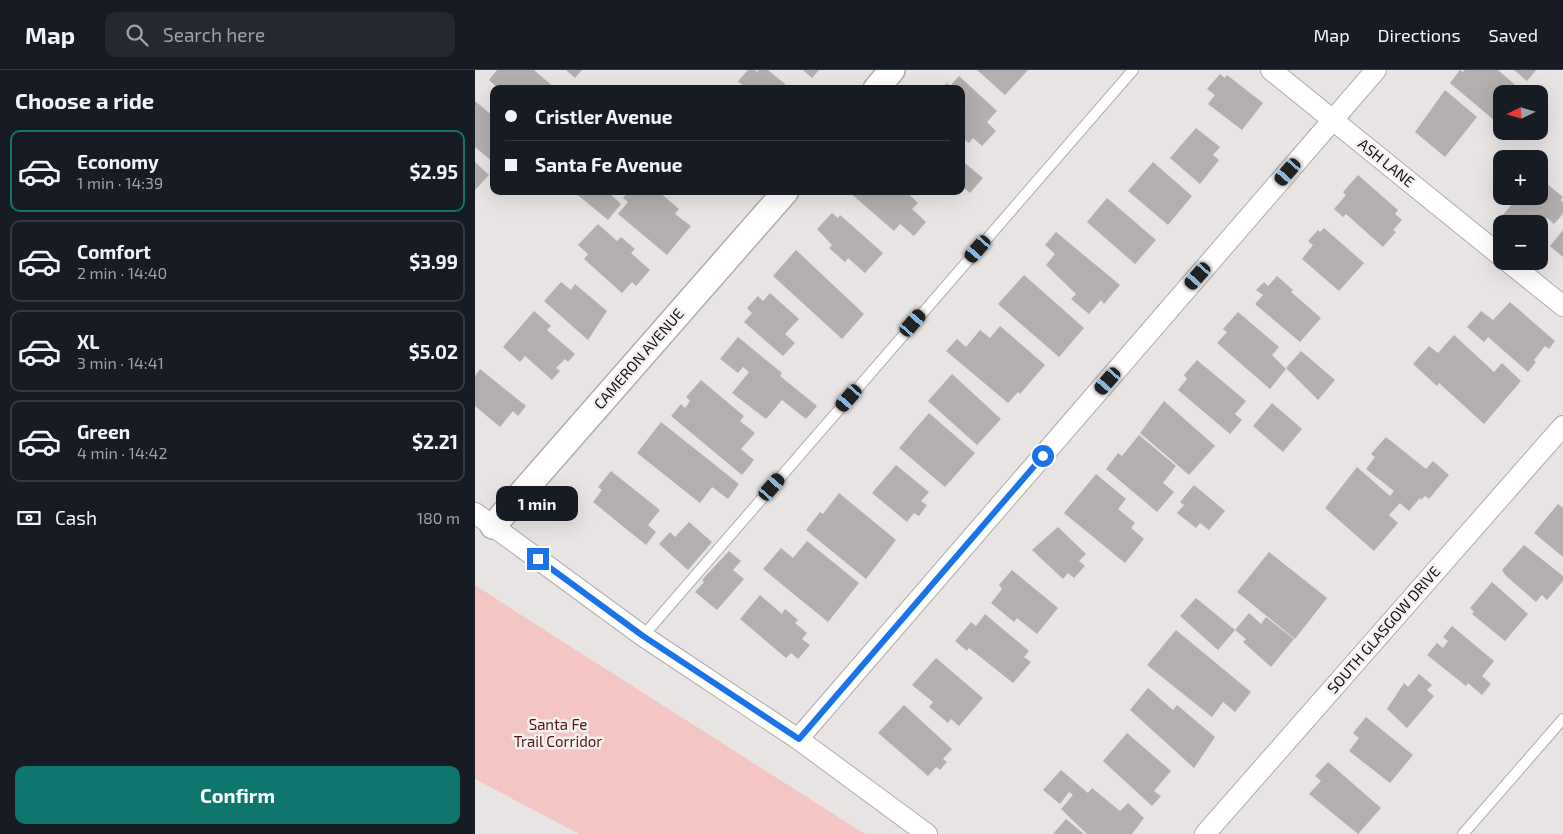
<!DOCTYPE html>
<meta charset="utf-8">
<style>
body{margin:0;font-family:"Exo 2",sans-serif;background:#242831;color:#f1f3f6;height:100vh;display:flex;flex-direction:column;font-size:19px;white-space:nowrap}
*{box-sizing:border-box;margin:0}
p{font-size:16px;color:#9ea1a6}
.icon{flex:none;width:28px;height:28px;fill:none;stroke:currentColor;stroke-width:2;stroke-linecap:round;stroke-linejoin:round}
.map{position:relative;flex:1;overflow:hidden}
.details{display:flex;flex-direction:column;background:#171b24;width:475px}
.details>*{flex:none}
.hud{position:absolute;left:15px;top:15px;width:475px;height:110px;border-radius:10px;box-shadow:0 5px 20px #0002;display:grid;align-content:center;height:110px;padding:0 15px;background:#171b24}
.needle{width:32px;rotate:265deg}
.controls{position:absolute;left:1018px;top:15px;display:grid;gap:10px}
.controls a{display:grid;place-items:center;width:55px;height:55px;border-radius:10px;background:#171b24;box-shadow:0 5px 20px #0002;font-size:25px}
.end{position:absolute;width:22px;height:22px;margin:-11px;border:6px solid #1a73e8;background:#fff;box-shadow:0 0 0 2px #fff}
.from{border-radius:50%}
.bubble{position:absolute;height:35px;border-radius:10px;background:#171b24;box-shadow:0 5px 20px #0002;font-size:16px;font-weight:700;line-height:35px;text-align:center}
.car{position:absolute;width:15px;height:30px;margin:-15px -8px;border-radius:6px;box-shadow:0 0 4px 1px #0007;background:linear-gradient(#222 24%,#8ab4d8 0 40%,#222 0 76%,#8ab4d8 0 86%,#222 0)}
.hud b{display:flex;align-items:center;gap:18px;height:48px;font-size:19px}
.hud b+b{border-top:1px solid #363941}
.hud i{width:12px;height:12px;background:#f1f3f6}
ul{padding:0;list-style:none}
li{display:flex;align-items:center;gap:15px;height:82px;margin:0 10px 8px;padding:0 5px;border:2px solid #363941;border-radius:10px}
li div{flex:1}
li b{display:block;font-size:19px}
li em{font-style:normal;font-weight:700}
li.selected{border-color:#0f766e}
li>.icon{width:45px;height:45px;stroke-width:1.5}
h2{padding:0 15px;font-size:22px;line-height:60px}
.pay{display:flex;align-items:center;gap:12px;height:55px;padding:0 15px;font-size:19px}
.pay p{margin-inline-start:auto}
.button{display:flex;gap:10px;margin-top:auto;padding:10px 15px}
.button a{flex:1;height:58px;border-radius:10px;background:#0f766e;color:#fff;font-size:20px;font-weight:700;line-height:58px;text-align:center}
header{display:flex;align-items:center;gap:30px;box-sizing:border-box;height:70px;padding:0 25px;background:#171b24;border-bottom:1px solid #363941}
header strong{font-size:24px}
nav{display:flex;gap:28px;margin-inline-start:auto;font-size:18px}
.search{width:350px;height:45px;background:#242831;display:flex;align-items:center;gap:12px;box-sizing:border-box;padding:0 18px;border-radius:10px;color:#9ea1a6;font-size:19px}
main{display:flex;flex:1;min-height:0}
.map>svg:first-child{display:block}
.green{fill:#f3c6c3}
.building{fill:#b4afaf}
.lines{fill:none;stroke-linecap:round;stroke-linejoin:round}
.service-casing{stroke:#b0acab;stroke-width:12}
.minor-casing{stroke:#b0acab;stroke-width:22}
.tertiary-casing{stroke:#b0acab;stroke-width:28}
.service{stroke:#fff;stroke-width:10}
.minor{stroke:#fff;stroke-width:20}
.tertiary{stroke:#fff;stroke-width:25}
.route{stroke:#1a73e8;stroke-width:6}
.labels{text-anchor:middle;stroke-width:5;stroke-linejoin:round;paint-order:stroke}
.street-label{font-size:15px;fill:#141313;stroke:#f6f1f1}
.park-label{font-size:15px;fill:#551315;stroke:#f6f1f1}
</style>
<header>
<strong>Map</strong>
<div class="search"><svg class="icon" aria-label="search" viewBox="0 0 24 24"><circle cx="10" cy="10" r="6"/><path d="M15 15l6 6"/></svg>Search here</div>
<nav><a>Map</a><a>Directions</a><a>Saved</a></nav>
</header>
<main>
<section class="details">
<h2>Choose a ride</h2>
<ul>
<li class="selected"><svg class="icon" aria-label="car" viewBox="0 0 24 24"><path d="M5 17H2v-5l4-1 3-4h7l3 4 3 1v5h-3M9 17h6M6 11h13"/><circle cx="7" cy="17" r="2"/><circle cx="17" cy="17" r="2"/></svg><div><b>Economy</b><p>1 min · 14:39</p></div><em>$2.95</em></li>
<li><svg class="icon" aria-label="car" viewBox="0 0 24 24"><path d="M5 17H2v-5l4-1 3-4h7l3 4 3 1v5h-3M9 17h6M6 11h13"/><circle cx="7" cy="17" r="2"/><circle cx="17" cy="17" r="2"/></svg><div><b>Comfort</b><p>2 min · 14:40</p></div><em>$3.99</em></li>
<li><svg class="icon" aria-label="car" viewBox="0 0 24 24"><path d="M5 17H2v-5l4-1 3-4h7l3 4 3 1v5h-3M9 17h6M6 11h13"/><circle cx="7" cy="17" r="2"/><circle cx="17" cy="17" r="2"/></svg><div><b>XL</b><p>3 min · 14:41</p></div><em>$5.02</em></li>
<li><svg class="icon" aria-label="car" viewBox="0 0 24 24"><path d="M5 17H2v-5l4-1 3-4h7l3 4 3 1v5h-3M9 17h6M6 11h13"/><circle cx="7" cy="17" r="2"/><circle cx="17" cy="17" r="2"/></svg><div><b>Green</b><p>4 min · 14:42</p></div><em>$2.21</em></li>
</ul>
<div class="pay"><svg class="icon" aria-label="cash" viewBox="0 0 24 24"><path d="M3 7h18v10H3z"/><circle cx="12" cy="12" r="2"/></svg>Cash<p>180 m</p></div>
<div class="button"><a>Confirm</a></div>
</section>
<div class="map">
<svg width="1088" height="764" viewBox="0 0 1088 764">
<rect width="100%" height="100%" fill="#e9e4e4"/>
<polygon class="green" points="0,515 46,545 390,764 104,764 0,709"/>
<g class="building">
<polygon points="22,0 59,0 81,19 24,19 14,10"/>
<polygon points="91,0 107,0 100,8"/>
<polygon points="273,0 280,0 282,2 284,0 293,0 316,19 266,19 268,16 263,11"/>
<polygon points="328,0 344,0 337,8"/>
<polygon points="502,0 553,0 530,25"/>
<polygon points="985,0 988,2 990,0 1023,0 1046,20 1043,24 1026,24 1026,44 1020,51 975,13"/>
<polygon points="1039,0 1061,0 1052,11"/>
<polygon points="745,4 750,8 752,5 788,33 767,60 733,34 740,25 732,19"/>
<polygon points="484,6 522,41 512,52 521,61 507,76 498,68 494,73 486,67 486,19 466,19 472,13 475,16"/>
<polygon points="970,20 1002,47 970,87 940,62"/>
<polygon points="0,31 19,47 19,93 0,77"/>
<polygon points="721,58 745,77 738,85 744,90 725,114 695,88"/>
<polygon points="486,90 508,108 495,123 486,115"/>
<polygon points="0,92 14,105 0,120"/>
<polygon points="678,92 717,126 693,155 653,121"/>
<polygon points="883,105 923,140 920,144 927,150 918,160 921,162 908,177 871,144 868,147 859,139 871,125 868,122"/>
<polygon points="1071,113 1088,127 1086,130 1088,132 1088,144 1079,154 1072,148 1064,157 1064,154 1034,154 1026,147 1044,126 1064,126 1064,117 1066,119"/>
<polygon points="98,121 135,121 134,123 146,134 133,150"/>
<polygon points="154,121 183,121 204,139 200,144 216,156 192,185 143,144 153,132 148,128"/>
<polygon points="375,121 430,121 443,133 437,139 451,152 439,166 425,154 419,161 374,122"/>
<polygon points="632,128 681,170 660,194 612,152"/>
<polygon points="357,143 363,148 365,145 408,183 390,203 373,188 370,192 354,178 357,175 342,159"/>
<polygon points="123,154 142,171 146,167 160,179 156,183 175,200 161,216 157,212 147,223 109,189 113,184 103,175"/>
<polygon points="849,158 889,193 864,221 827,189 838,175 833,171 843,160 845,162"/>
<polygon points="1088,160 1088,187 1075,176"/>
<polygon points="581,162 645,215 629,234 626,230 614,244 596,229 601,224 571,195 580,184 570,175"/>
<polygon points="321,180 389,244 367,269 298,206"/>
<polygon points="549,205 609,258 584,287 523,234"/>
<polygon points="802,206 818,220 816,222 846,248 825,272 780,234 788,225 781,220 789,212 793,216"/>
<polygon points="86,212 96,220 100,214 132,241 113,270 69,231"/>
<polygon points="295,223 324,249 310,264 320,273 308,286 269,252 277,243 272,238 283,226 288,231"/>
<polygon points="1035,232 1080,271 1074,279 1070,276 1059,290 1061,292 1053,302 1013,267 1009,272 992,257 1006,241 1018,250"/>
<polygon points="59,241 76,256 72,260 100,284 93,292 90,289 81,298 85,301 77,310 50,286 45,292 28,277"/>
<polygon points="763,242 804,277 797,285 811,299 795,319 742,273 752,262 748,259"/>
<polygon points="525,256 570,295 545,324 543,322 533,333 471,281 482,269 491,277 505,260 515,268"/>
<polygon points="979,265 1019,302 1027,293 1046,311 1009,354 964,313 962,316 938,294 954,276 963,283"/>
<polygon points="263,267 307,303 305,306 342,336 331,349 307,330 291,349 257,323 274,302 268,297 263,303 245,289"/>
<polygon points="826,281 860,310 843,330 811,298"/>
<polygon points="722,290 771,331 760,344 767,350 755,364 703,320 712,309 709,305"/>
<polygon points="5,299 51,336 43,346 38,341 25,357 0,336 0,306"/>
<polygon points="477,304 526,349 502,375 453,331"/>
<polygon points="226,310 269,346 265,351 280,363 266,379 279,390 267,405 196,346 206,334 210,338 215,331 211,327"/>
<polygon points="689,331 740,376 714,405 665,363"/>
<polygon points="797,333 827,359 808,382 778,356"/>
<polygon points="454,343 500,383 470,417 424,378"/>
<polygon points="186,352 264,414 253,429 237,417 225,433 162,383"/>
<polygon points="664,365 701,396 688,413 699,422 682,442 631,399 643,383 647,386"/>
<polygon points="911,367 951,399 958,391 974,405 954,429 950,426 946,430 945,428 934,441 925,433 914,445 923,453 899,481 850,438 882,397 915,426 919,421 891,399 900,387 896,384"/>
<polygon points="421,395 454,422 446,431 452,435 444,446 439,443 432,452 397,423"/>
<polygon points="136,401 185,440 173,455 181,462 171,475 118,432 127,420 123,417"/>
<polygon points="621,404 651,429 643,439 660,453 656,458 669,469 650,493 589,443"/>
<polygon points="719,415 750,441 734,460 725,453 721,458 702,443 709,435 705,432"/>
<polygon points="364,423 421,470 391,509 331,460 345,442 348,444"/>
<polygon points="1083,434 1088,438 1088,487 1059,463"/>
<polygon points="214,452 237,472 213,500 184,474 195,462 200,467"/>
<polygon points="583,457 611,484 604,491 610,496 599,508 593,503 588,509 557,480"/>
<polygon points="332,471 384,513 353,552 288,499 306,478 318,488"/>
<polygon points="1049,475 1088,506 1088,511 1072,530 1067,525 1061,532 1031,506 1027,500"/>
<polygon points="254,481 266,491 258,500 269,509 242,540 220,522 229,512 227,510"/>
<polygon points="794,482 852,528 820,569 762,522"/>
<polygon points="537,500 583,538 562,564 542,548 539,552 516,533 527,519 524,515"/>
<polygon points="1017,512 1053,544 1030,571 997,544 999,542 995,538"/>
<polygon points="285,525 307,544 310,539 323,550 320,553 332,563 327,569 335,575 323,589 316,583 311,588 265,549"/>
<polygon points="721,528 760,560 743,580 705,546"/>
<polygon points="774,543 786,554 791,547 819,569 796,597 768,572 771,569 760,560"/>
<polygon points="510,544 554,581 549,587 556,592 538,613 494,578 492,581 480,571 496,552 501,556"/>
<polygon points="977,556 1019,591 1007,606 1016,614 1007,625 993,613 991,616 952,585 962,573 968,578 973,571 968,567"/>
<polygon points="701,560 776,622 760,642 748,632 737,647 672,595"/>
<polygon points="461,588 508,628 484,656 476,649 473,653 454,637 458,632 437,615"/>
<polygon points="944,604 957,615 952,620 959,626 932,658 912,639 929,613 933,617"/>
<polygon points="673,618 698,640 702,635 740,667 719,698 655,640"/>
<polygon points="429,635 477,679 468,689 472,692 465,700 461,697 453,706 403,663"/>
<polygon points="891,647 938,685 915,713 874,681 884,668 878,663"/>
<polygon points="652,663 696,701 679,721 686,726 677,736 628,691"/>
<polygon points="853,692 906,738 883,764 834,724 846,711 840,706"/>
<polygon points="586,700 613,723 617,718 645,741 653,733 669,748 657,764 612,764 586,739 598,725 594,722 585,734 568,720"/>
<polygon points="591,749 609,764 578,764"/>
</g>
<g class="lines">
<g class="service-casing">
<g id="service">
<polyline points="168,566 658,0"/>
<polyline points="988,764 1088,649"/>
</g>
</g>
<g class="minor-casing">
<g id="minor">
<polyline points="796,0 1026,186"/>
<polyline points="1032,191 1088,236"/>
<polyline points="0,443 168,566 323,669 452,764"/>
<polyline points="323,669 901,0"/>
<polyline points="730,764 1088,356"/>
</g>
</g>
<g class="tertiary-casing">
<g id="tertiary">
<polyline points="401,19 417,0"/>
<polyline points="18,456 311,121"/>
</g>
</g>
<use href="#service" class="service"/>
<use href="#minor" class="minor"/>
<use href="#tertiary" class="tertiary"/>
</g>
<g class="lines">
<polyline class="route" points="63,489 168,566 324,669 568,386"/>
</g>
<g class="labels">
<g class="street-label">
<text transform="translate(911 93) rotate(39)" y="5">ASH LANE</text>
<text transform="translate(164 289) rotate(-49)" y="5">CAMERON AVENUE</text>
<text transform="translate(909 560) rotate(-49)" y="5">SOUTH GLASGOW DRIVE</text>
</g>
<g class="park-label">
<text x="83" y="660">Santa Fe<tspan x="83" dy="17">Trail Corridor</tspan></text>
</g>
</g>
</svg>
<div class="controls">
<a><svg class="needle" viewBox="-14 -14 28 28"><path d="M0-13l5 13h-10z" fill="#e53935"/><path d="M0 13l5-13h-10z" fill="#9ea1a6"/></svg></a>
<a>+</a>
<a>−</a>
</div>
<i class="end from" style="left:568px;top:386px"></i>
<i class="end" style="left:63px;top:489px"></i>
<div class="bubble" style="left:21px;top:416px;width:82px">1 min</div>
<i class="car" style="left:813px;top:102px;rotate:221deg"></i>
<i class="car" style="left:503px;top:179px;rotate:221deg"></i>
<i class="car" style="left:723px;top:206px;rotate:221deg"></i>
<i class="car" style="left:438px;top:253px;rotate:41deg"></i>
<i class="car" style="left:633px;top:311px;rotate:221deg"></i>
<i class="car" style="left:374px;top:328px;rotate:221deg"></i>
<i class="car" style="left:297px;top:417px;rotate:41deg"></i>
<div class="hud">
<b><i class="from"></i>Cristler Avenue</b>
<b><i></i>Santa Fe Avenue</b>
</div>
</div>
</main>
